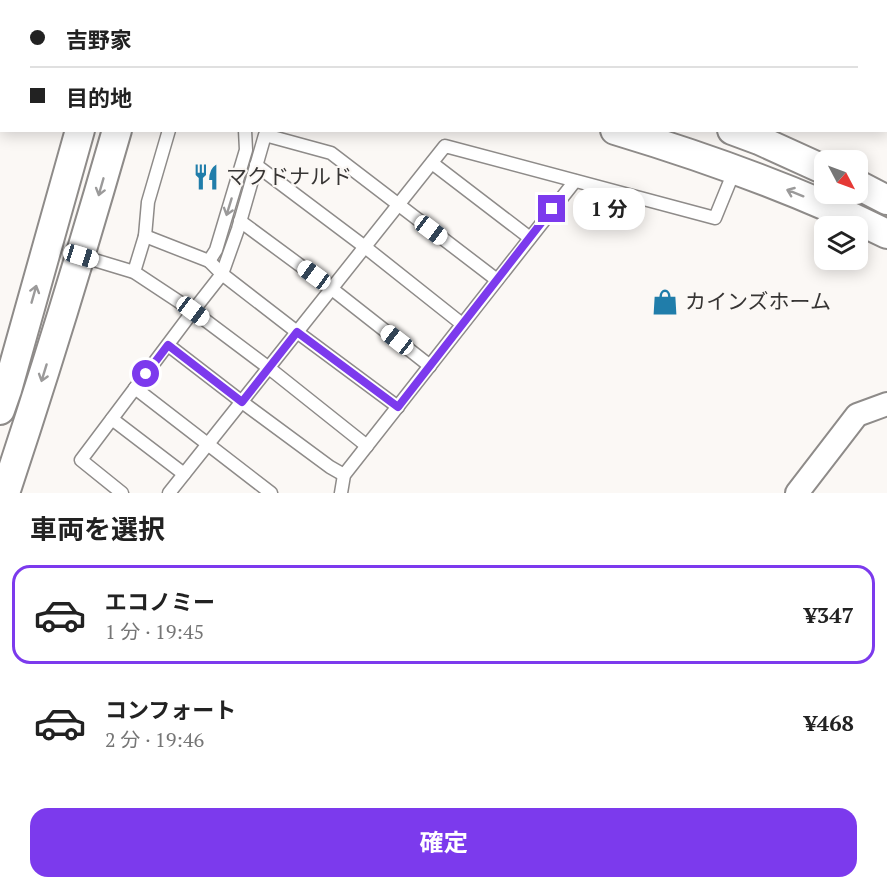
<!DOCTYPE html>
<html lang="ja">
<meta charset="utf-8">
<style>
body{margin:0;font-family:"PT Serif","Noto Sans JP",serif;background:#f2f2f2;color:#222;height:100vh;display:flex;flex-direction:column;font-size:22px;white-space:nowrap}
*{box-sizing:border-box;margin:0}
p{font-size:20px;color:#767676}
.icon{flex:none;width:33px;height:33px;fill:none;stroke:currentColor;stroke-width:2;stroke-linecap:round;stroke-linejoin:round}
.map{position:relative;height:493px;overflow:hidden}
.details{display:flex;flex-direction:column;background:#fff;flex:1}
.details>*{flex:none}
.hud{position:absolute;left:0px;top:0px;width:888px;height:132px;box-shadow:0 3px 15px #0003;display:grid;align-content:center;height:132px;padding:0 30px;background:#fff}
.needle{width:39px;rotate:131deg}
.controls{position:absolute;left:814px;top:150px;display:grid;gap:12px}
.controls a{display:grid;place-items:center;width:54px;height:54px;border-radius:12px;background:#fff;box-shadow:0 3px 15px #0003;font-size:30px}
.end{position:absolute;width:27px;height:27px;margin:-14px;border:8px solid #7c3aed;background:#fff;box-shadow:0 0 0 3px #fff}
.from{border-radius:50%}
.bubble{position:absolute;height:42px;border-radius:18px;background:#fff;box-shadow:0 3px 15px #0003;font-size:20px;font-weight:700;line-height:42px;text-align:center}
.car{position:absolute;width:18px;height:36px;margin:-18px -9px;border-radius:8px;box-shadow:0 0 4px 2px #0007;background:linear-gradient(#fff 24%,#345 0 40%,#fff 0 76%,#345 0 86%,#fff 0)}
.hud b{display:flex;align-items:center;gap:21px;height:57px;font-size:22px}
.hud b+b{border-top:2px solid #e0e0e0}
.hud i{width:15px;height:15px;background:#222}
ul{padding:0;list-style:none}
li{display:flex;align-items:center;gap:18px;height:99px;margin:0 12px 9px;padding:0 18px;border:3px solid transparent;border-radius:18px}
li div{flex:1}
li b{display:block;font-size:22px}
li em{font-style:normal;font-weight:700}
li.selected{border-color:#7c3aed}
li>.icon{width:54px;height:54px;stroke-width:1.5}
h2{padding:0 30px;font-size:27px;line-height:72px}
.button{display:flex;gap:12px;margin-top:auto;padding:12px 30px}
.button a{flex:1;height:69px;border-radius:18px;background:#7c3aed;color:#fff;font-size:24px;font-weight:700;line-height:69px;text-align:center}
.map>svg:first-child{display:block}
.lines{fill:none;stroke-linecap:round;stroke-linejoin:round}
.service-casing{stroke:#8e8b89;stroke-width:15}
.minor-casing{stroke:#8e8b89;stroke-width:26}
.tertiary-casing{stroke:#8e8b89;stroke-width:32}
.service{stroke:#fff;stroke-width:12}
.minor{stroke:#fff;stroke-width:22}
.tertiary{stroke:#fff;stroke-width:28}
.oneway{stroke:#9b9a9a}
.route{stroke:#7c3aed;stroke-width:8}
.labels{text-anchor:middle;stroke-width:4.5;stroke-linejoin:round;paint-order:stroke}
.poi-label{font-size:21px;fill:#373534;stroke:#fbf8f5;text-anchor:start}
</style>
<div class="map">
<svg width="887" height="493" viewBox="0 0 887 493">
<rect width="100%" height="100%" fill="#fbf8f5"/>
<g class="lines">
<g class="service-casing">
<g id="service">
<polyline points="432,163 530,238"/>
<polyline points="256,165 365,247 462,324"/>
<polyline points="240,221 332,289 430,366"/>
<polyline points="145,236 209,261 216,250 246,150 245,130"/>
<polyline points="81,256 134,272 193,311 269,368 367,446"/>
<polyline points="209,261 222,274 297,332 398,407"/>
<polyline points="134,272 145,236 148,202 169,130"/>
<polyline points="168,345 242,402 330,467 344,475"/>
<polyline points="135,388 271,493"/>
<polyline points="112,419 184,474"/>
<polyline points="122,493 81,460 193,311 222,274 238,229 265,135 331,153 497,280"/>
<polyline points="169,493 445,146 715,218 735,169"/>
<polyline points="341,493 344,475 575,181"/>
</g>
</g>
<g class="minor-casing">
<g id="minor">
<polyline points="822,0 826,2"/>
<polyline points="450,2 450,0"/>
<polyline points="886,27 887,27"/>
<polyline points="797,493 857,415 887,404"/>
</g>
</g>
<g class="tertiary-casing">
<g id="tertiary">
<polyline points="172,0 178,2"/>
<polyline points="293,0 298,2"/>
<polyline points="117,2 117,0"/>
<path d="M615,130C708,158 800,191 887,234"/>
<polyline points="732,130 759,140 825,170"/>
<polyline points="858,185 887,200"/>
<polyline points="0,410 7,390 80,130"/>
<path d="M5,493C45,373 82,252 117,130"/>
</g>
</g>
<use href="#service" class="service"/>
<use href="#minor" class="minor"/>
<use href="#tertiary" class="tertiary"/>
</g>
<defs><path id="oneway-shaft" d="M-6 0H5M1.5-3L5.5 0L1.5 3" fill="none" stroke-width="1.6" stroke-linecap="round" stroke-linejoin="round" transform="scale(1.5)"/></defs>
<g class="oneway">
<use href="#oneway-shaft" transform="translate(101 187) rotate(106)"/>
<use href="#oneway-shaft" transform="translate(795 193) rotate(-158)"/>
<use href="#oneway-shaft" transform="translate(229 207) rotate(107)"/>
<use href="#oneway-shaft" transform="translate(34 294) rotate(-74)"/>
<use href="#oneway-shaft" transform="translate(44 373) rotate(107)"/>
</g>
<g class="lines">
<polyline class="route" points="146,374 168,345 242,402 297,332 398,407 552,209"/>
</g>
<defs>
<g id="restaurant-bare" transform="scale(2.07)"><path d="M-5-6h1v4h1v-4h1v4h1v-4h1v5L-1.5 .5V6h-2V.5L-5-1ZM5-6V6H3V1.5H1.5Q1.5-4 5-6Z" fill="#207daa" stroke="#fbf8f5" stroke-width="2.5" paint-order="stroke"/></g>
<g id="shop-bare" transform="scale(2.07)"><path d="M-5-2.5h2.3a2.7 3.5 0 0 1 5.4 0H5L5.5 6h-11ZM-1.5-2.5h3a1.5 2.3 0 0 0-3 0Z" fill="#207daa" stroke="#fbf8f5" stroke-width="2.5" paint-order="stroke"/></g>
</defs>
<g fill-rule="evenodd">
<use href="#restaurant-bare" x="206" y="177"/>
<use href="#shop-bare" x="665" y="302"/>
</g>
<g class="labels">
<g class="poi-label">
<text x="226" y="184">マクドナルド</text>
<text x="685" y="309">カインズホーム</text>
</g>
</g>
</svg>
<div class="controls">
<a><svg class="needle" viewBox="-14 -14 28 28"><path d="M0-13l5 13h-10z" fill="#e53935"/><path d="M0 13l5-13h-10z" fill="#767676"/></svg></a>
<a><svg class="icon" aria-label="layers" viewBox="0 0 24 24"><path d="M12 4l9 5-9 5-9-5zM3 14l9 5 9-5"/></svg></a>
</div>
<i class="end from" style="left:146px;top:374px"></i>
<i class="end" style="left:552px;top:209px"></i>
<div class="bubble" style="left:573px;top:188px;width:72px">1 分</div>
<i class="car" style="left:431px;top:230px;rotate:127deg"></i>
<i class="car" style="left:81px;top:256px;rotate:107deg"></i>
<i class="car" style="left:314px;top:275px;rotate:306deg"></i>
<i class="car" style="left:193px;top:311px;rotate:127deg"></i>
<i class="car" style="left:397px;top:340px;rotate:308deg"></i>
<div class="hud">
<b><i class="from"></i>吉野家</b>
<b><i></i>目的地</b>
</div>
</div>
<section class="details">
<h2>車両を選択</h2>
<ul>
<li class="selected"><svg class="icon" aria-label="car" viewBox="0 0 24 24"><path d="M5 17H2v-5l4-1 3-4h7l3 4 3 1v5h-3M9 17h6M6 11h13"/><circle cx="7" cy="17" r="2"/><circle cx="17" cy="17" r="2"/></svg><div><b>エコノミー</b><p>1 分 · 19:45</p></div><em>¥347</em></li>
<li><svg class="icon" aria-label="car" viewBox="0 0 24 24"><path d="M5 17H2v-5l4-1 3-4h7l3 4 3 1v5h-3M9 17h6M6 11h13"/><circle cx="7" cy="17" r="2"/><circle cx="17" cy="17" r="2"/></svg><div><b>コンフォート</b><p>2 分 · 19:46</p></div><em>¥468</em></li>
</ul>
<div class="button"><a>確定</a></div>
</section>
